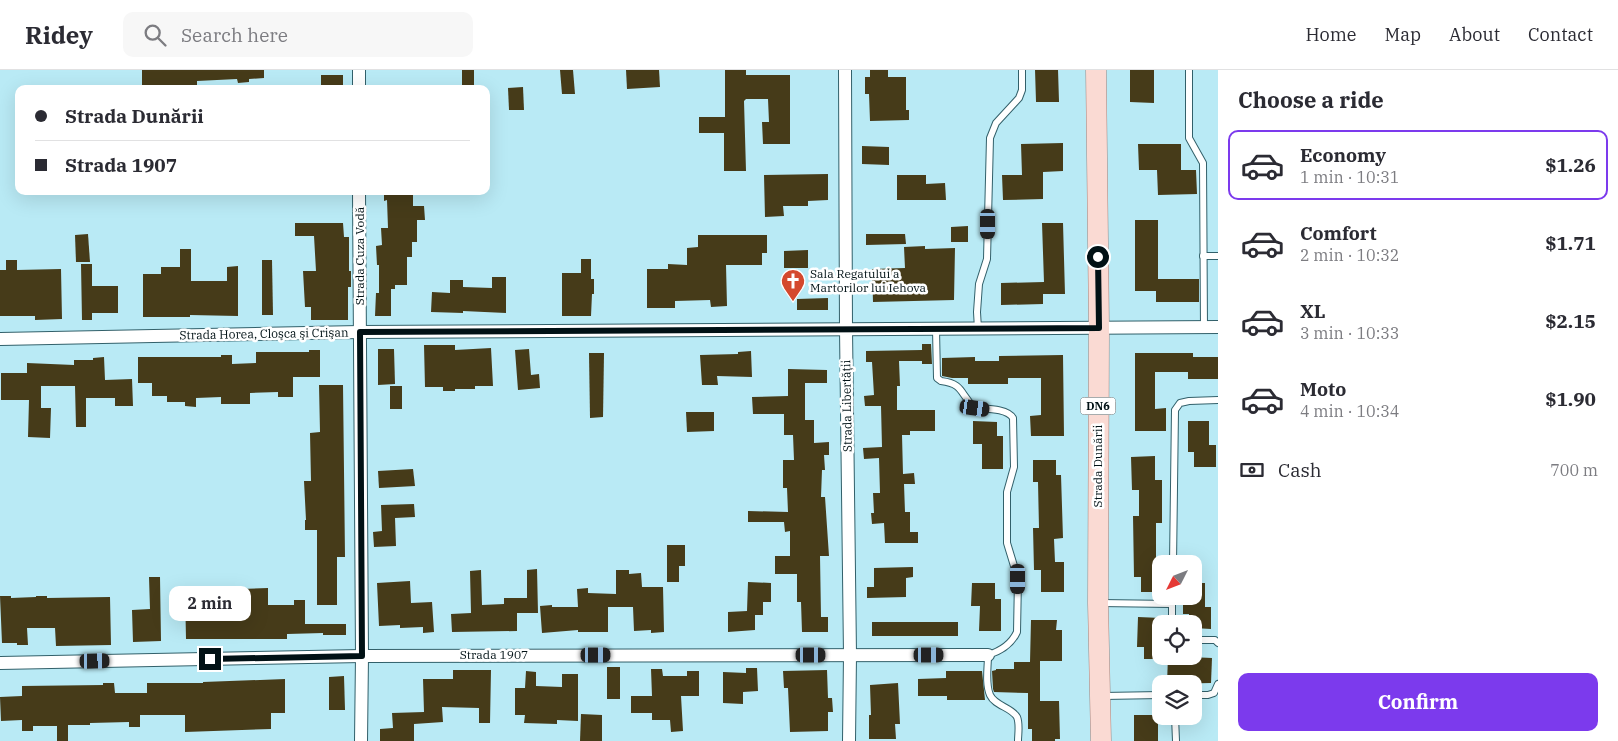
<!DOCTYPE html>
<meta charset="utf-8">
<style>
body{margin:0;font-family:"IBM Plex Serif",serif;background:#f7f7f7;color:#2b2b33;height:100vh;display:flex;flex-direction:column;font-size:19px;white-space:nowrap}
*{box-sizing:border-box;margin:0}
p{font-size:16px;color:#7c7c81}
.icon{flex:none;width:28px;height:28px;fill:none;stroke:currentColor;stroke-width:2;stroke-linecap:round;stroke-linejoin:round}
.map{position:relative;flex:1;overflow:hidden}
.details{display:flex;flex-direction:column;background:#fff;width:400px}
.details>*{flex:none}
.top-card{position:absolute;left:15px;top:15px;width:475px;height:110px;border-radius:10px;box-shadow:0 5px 20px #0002;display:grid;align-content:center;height:110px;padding:0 20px;background:#fff}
.needle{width:32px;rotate:228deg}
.buttons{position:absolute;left:1152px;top:485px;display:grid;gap:10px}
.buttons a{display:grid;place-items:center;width:50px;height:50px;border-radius:10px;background:#fff;box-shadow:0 5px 20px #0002;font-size:25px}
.end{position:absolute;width:22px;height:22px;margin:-11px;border:6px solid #011115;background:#fff;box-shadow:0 0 0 2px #fff}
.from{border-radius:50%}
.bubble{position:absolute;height:35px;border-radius:10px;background:#fff;box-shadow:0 5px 20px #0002;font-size:16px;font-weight:700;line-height:35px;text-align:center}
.car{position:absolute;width:15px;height:30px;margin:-15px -8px;border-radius:6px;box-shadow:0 0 4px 1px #0007;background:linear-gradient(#222 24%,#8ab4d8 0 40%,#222 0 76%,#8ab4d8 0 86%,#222 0)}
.top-card b{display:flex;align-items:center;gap:18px;height:48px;font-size:19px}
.top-card b+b{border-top:1px solid #e1e1e2}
.top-card i{width:12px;height:12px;background:#2b2b33}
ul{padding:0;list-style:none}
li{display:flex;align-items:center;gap:15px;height:70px;margin:0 10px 8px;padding:0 10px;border:2px solid transparent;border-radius:10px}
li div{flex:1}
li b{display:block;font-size:19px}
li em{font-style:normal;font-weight:700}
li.active{border-color:#7c3aed}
li>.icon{width:45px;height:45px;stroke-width:1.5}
h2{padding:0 20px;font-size:22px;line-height:60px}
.pay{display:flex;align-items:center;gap:12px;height:55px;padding:0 20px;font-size:19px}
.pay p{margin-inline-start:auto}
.primary-button{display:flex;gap:10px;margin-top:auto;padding:10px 20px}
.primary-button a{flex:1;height:58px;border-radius:10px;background:#7c3aed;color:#fff;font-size:20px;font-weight:700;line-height:58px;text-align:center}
header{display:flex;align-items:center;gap:30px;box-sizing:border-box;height:70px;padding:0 25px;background:#fff;border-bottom:1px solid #e1e1e2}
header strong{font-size:24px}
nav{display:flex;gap:28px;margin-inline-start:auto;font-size:18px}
.search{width:350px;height:45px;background:#f7f7f7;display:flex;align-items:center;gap:12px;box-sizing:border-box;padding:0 18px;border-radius:10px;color:#7c7c81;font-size:19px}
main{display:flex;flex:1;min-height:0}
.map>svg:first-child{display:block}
.building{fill:#463b19}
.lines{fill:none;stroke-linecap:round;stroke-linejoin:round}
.lane-casing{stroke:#32606a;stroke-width:8}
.street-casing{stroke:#32606a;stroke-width:14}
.primary-casing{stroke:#a1847e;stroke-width:21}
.lane{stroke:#fff;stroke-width:6}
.street{stroke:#fff;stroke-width:12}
.primary{stroke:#fadad3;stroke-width:20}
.route{stroke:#011115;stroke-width:6}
.labels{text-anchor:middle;stroke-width:5;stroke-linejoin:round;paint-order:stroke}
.shield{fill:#fff;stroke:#4d585b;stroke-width:1}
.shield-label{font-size:11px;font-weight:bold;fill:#011115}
.street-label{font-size:12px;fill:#011115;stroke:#fff}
.poi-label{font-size:12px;fill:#011115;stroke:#fff;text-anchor:start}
</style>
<header>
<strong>Ridey</strong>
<div class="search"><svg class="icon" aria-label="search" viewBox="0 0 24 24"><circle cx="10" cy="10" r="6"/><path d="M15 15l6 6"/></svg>Search here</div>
<nav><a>Home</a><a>Map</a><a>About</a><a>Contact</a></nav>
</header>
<main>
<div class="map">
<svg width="1218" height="671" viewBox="0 0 1218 671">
<rect width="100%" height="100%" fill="#b9eaf5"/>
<g class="building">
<polygon points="142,0 264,0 264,8 249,9 249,12 238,13 237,9 197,11 197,17 186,17 186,15 153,15 153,17 142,17"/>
<rect x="462" y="0" width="12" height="16"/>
<polygon points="560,0 573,0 575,24 562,24"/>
<polygon points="626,0 659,0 660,17 627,19"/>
<polygon points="725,0 746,0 746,5 790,5 790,74 763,74 762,52 769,52 768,29 746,29 744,31 746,101 724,101 724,63 699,63 699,47 725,47"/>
<polygon points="870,0 888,0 888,7 906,7 906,40 909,40 909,50 870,51 869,24 865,24 865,7 870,7"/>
<polygon points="1035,0 1058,0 1059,32 1036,32"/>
<polygon points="1130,0 1154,0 1154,33 1130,32"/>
<rect x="321" y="5" width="22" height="14"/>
<polygon points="523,17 524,40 509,40 508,18"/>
<polygon points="1063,73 1063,101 1043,102 1043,129 1003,130 1002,105 1022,105 1021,74"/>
<polygon points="1138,74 1181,74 1181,100 1196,100 1197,124 1158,125 1157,100 1139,100"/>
<polygon points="862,76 889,77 889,95 862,94"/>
<polygon points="828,104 828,130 808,131 808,136 783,136 784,146 765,147 764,105"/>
<polygon points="897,105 926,105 926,114 945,113 946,130 897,130"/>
<polygon points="384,121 413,121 413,136 424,136 425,150 417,150 417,172 412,172 412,187 407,187 407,215 395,215 395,219 391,219 391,246 375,246 376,223 379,223 379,195 377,195 376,176 382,175 381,158 388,158 387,130 384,131"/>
<polygon points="1135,150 1158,150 1158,209 1199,209 1199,232 1156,232 1156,221 1135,221"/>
<polygon points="295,153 343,153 344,167 349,167 349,201 351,201 351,217 348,217 348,250 311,250 311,237 305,237 303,201 316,201 314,166 295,166"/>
<polygon points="1042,153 1063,153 1065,224 1043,224 1043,234 1001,235 1001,213 1044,212"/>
<polygon points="968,156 968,172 951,172 951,157"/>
<polygon points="88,164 90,192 76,192 75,165"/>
<polygon points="866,164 905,164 906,174 866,175"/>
<polygon points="698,165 767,165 767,183 762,183 762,195 726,195 727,236 711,237 710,230 675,231 675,238 647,238 647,199 668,199 668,194 687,195 687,178 698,177"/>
<polygon points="925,176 925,179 955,178 954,230 873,232 872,199 905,198 904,177"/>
<polygon points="180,179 191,179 191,211 227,211 227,197 238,196 238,246 190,245 190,247 143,247 143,204 161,204 161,197 180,197"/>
<polygon points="808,180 808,198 784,198 784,181"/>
<polygon points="581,189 591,189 591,209 594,209 594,224 592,224 591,246 562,246 562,203 581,203"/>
<polygon points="6,190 17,190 17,200 61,199 62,249 35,250 35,246 0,246 0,200 6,200"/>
<polygon points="262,190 272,190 273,245 262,245"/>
<polygon points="81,194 92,194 92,216 118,216 118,243 92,243 92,250 82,250"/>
<polygon points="492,207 506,207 506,243 463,241 463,243 431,242 432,222 450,223 450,210 463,210 463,217 492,218"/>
<polygon points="828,228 828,240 797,240 797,229"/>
<polygon points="922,274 931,274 932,294 922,294 922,291 899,291 900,316 897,316 897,340 935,340 935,361 910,361 910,365 902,365 903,404 914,403 915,414 904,414 905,442 910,442 910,462 918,462 918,473 885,473 884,453 872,454 871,443 874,443 873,423 880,423 879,388 864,389 863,378 882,377 881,336 865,336 864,326 874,325 872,292 866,292 866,281 922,280"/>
<polygon points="424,275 455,275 455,280 491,278 493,316 475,316 475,319 455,319 455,321 443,321 443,317 425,317"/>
<polygon points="378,279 394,279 395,314 378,315"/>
<polygon points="529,279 531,305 539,304 540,318 518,320 515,280"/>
<polygon points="309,280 320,280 320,307 293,307 293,327 278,327 278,322 250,323 250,334 221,334 221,327 196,328 196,337 185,336 185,332 167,332 167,326 152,326 152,313 138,313 138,287 221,287 221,285 232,285 232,294 256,293 256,282 309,282"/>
<polygon points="751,281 752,307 717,306 718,315 702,315 700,285 738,284 738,282"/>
<polygon points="589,283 604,283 603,347 590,348"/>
<polygon points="1135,283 1193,283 1193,287 1218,287 1218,309 1188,309 1188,302 1155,302 1155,339 1166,338 1166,361 1135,361"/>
<polygon points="1063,285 1064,366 1031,366 1030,346 1041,345 1041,308 1008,308 1008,314 968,314 968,308 952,308 942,306 942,288 975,287 975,291 999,291 999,286"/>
<polygon points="104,287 105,310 132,309 133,336 115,336 115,328 86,328 86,357 76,357 75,316 41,316 41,338 51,338 50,368 28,367 29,330 1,330 1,303 27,303 27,293 74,295 74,290 93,290 93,288"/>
<polygon points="788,299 827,300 827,313 805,313 805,350 814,350 814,373 829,372 829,385 824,385 825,400 822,400 821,427 825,427 829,486 820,486 821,547 828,547 828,562 802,562 801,532 797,532 797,504 775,504 775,486 790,486 790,461 785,462 784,452 748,452 748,441 788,442 787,418 783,418 783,390 794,390 793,365 784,365 784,344 753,344 752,327 788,326"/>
<polygon points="319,315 343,315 345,487 337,487 337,535 317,535 317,460 305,460 305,450 306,450 304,411 311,411 310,363 320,362"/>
<rect x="390" y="316" width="12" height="23"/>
<polygon points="686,342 714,342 714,361 687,362"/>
<polygon points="973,351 997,352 997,366 1003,366 1003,399 982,399 982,374 973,374"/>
<polygon points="1188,351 1209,351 1209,375 1216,375 1216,397 1194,397 1194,382 1188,382"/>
<polygon points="1155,386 1155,410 1162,410 1162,453 1156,453 1156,501 1161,501 1161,522 1141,522 1141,507 1134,507 1133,446 1139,446 1139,420 1132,420 1131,387"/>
<polygon points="1033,390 1056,390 1056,405 1061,405 1063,468 1054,469 1055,492 1064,492 1064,522 1041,522 1041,500 1034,500 1033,458 1039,458 1038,412 1033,412"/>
<polygon points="413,399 415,416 379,418 378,401"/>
<polygon points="414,434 415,447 395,448 396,476 374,477 373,462 382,461 381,435"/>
<polygon points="667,475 685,475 685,496 679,496 679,512 667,512"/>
<polygon points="913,497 913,507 906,508 906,527 867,528 867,517 874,517 874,498"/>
<polygon points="537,499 538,543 517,543 517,561 452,562 451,544 471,543 470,501 481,500 482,535 504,534 504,528 527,528 527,500"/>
<polygon points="616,500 629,500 629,504 641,503 642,517 663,517 664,562 651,563 651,560 634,561 633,537 608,537 608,562 578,562 578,560 542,563 540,536 552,535 552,537 578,537 577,519 588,518 588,523 616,524"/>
<polygon points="149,507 160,507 161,571 133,572 132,540 150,539"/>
<polygon points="410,511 411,533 432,532 434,562 423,563 423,557 400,558 400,555 379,556 377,513"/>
<polygon points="748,512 771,513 771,532 763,532 763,545 755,545 755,560 728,562 728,542 747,541"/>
<polygon points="972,513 995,513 995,529 1001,529 1001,561 979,561 980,536 971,536"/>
<polygon points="1194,513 1205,513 1205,537 1211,537 1211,559 1194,558 1194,554 1189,554 1189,544 1183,544 1183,526 1194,526"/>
<polygon points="268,518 268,535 294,535 294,530 305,530 305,554 346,554 346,565 323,565 323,563 287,564 287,569 186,569 185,521 240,522 240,519"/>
<polygon points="0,526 11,526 11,528 36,527 36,526 47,526 47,528 110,527 111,575 56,576 55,558 27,558 28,575 17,575 17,573 2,573"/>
<polygon points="1138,547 1161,548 1161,589 1144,589 1144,577 1137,577"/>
<polygon points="1031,550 1057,550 1056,560 1062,560 1062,591 1040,591 1040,631 1059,631 1060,669 1055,669 1055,671 1032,671 1032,659 1028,659 1028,623 994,622 993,619 992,601 996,600 996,599 1014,599 1014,592 1030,592"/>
<rect x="872" y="552" width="86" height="14"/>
<polygon points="1168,586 1212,588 1211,613 1167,614"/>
<rect x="607" y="597" width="13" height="32"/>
<polygon points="746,598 757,598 758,621 743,622 743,634 723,633 723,602 746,603"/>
<polygon points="651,599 662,599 663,606 687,606 687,601 699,601 699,626 681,626 683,661 671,662 670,650 652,650 652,643 631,643 631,626 652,626"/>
<polygon points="453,600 491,600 490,653 479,653 479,638 442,637 443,652 414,654 414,671 380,671 380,659 393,658 392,643 424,642 423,609 453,609"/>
<polygon points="827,600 828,628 832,628 833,642 828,642 828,661 790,662 788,618 784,618 783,601"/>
<polygon points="526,601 536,602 536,616 562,617 562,604 578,604 578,651 557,650 557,654 524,653 525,645 515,645 515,618 525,618"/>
<polygon points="946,601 982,601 985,630 947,630 947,626 918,626 918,609 946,608"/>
<polygon points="344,606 345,640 329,640 329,607"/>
<polygon points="285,609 285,643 271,643 271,659 185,662 185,645 140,645 140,657 129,657 129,652 90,653 90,655 68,655 68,671 57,671 57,656 33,656 33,661 22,661 22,650 1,651 0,627 22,626 22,616 103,615 103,613 114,613 115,623 147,623 147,613 203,613 203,612"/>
<polygon points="898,613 900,654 895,654 896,669 869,669 869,645 871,645 870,615"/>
<polygon points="581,644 602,645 602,671 580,671"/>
<rect x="1134" y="645" width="24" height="26"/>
</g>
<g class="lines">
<g class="lane-casing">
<g id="lane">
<polyline points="1189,0 1189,68 1203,93 1204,258"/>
<polyline points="1203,186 1218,186"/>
<path d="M936,259L937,308L941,311C965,314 959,324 975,338C986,339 1007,338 1013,348L1014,397L1007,422V473L1018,509L1017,562C1011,575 1001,581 988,585C988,597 985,614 990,625C995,636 1011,637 1017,647C1020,654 1018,664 1018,671"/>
<polyline points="978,259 977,242 979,214 987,189 990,68 996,53 1019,28 1022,20 1022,0"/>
<polyline points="1173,494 1175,340 1180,333 1189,331 1218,330"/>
<polyline points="1100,533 1172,534"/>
<polyline points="1172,554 1172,526"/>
<polyline points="1194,570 1215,570 1218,573"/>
<polyline points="1194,625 1208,625 1214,623 1218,614"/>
<polyline points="1103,626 1161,625"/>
<polyline points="1175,646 1176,671"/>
</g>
</g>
<g class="street-casing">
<g id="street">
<polyline points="359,0 359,19"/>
<polyline points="845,0 846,259 850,585 849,671"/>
<polyline points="359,121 362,586 361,671"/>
<polyline points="0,269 360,262 1218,257"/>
<polyline points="0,593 362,586 988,585"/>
</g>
</g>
<g class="primary-casing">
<polyline id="primary" points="1096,0 1099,258 1098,533 1101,671"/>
</g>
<use href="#lane" class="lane"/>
<use href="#street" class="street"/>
<use href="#primary" class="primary"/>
</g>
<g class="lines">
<polyline class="route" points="210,589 362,586 360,262 1099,258 1098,187"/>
</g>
<defs>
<g id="church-pin" transform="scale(1.25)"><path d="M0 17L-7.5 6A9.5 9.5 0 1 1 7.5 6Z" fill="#d4492e" stroke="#fff"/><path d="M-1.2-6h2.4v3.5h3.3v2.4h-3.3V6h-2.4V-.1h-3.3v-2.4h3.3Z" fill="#fff"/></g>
</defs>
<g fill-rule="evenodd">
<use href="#church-pin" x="793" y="211"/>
</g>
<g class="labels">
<rect class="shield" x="1080.5" y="327.5" width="35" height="17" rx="4"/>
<g class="shield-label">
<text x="1098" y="340">DN6</text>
</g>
<g class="street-label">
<text transform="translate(360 186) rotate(-90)" y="4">Strada Cuza Vodă</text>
<text transform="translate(264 264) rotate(-1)" y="4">Strada Horea, Cloşca şi Crişan</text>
<text transform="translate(847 336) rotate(-91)" y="4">Strada Libertății</text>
<text transform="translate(1098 396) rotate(-90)" y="4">Strada Dunării</text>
<text x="494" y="589">Strada 1907</text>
</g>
<g class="poi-label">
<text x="810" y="208">Sala Regatului a<tspan x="810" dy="14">Martorilor lui Iehova</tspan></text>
</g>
</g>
</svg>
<div class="buttons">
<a><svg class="needle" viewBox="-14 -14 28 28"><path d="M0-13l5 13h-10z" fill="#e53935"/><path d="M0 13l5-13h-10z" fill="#7c7c81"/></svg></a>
<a><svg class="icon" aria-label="locate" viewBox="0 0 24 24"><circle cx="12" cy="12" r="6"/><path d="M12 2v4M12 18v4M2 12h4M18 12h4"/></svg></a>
<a><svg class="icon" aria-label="layers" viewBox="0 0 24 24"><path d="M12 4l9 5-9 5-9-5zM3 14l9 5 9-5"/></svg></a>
</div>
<i class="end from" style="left:1098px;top:187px"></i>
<i class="end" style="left:210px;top:589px"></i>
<div class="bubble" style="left:169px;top:516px;width:82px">2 min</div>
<i class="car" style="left:988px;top:154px;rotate:180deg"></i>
<i class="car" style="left:975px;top:338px;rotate:98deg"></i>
<i class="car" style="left:1018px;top:509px;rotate:180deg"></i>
<i class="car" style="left:596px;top:585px;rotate:90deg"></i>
<i class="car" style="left:811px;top:585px;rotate:90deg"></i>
<i class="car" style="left:929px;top:585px;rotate:90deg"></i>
<i class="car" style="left:95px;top:591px;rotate:89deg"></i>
<div class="top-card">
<b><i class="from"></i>Strada Dunării</b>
<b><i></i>Strada 1907</b>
</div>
</div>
<section class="details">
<h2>Choose a ride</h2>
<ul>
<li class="active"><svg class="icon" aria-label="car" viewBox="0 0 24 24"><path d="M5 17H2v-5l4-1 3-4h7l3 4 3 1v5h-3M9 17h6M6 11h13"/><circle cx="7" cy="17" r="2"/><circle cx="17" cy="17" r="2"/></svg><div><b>Economy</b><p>1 min · 10:31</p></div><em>$1.26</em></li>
<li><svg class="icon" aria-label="car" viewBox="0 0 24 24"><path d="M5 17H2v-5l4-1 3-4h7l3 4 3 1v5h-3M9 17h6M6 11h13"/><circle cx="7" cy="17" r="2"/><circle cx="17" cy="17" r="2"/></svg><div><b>Comfort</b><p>2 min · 10:32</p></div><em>$1.71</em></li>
<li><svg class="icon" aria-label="car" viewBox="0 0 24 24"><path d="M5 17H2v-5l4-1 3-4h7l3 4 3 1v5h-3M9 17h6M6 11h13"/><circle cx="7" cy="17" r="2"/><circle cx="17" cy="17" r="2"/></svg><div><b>XL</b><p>3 min · 10:33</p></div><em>$2.15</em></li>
<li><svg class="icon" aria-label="car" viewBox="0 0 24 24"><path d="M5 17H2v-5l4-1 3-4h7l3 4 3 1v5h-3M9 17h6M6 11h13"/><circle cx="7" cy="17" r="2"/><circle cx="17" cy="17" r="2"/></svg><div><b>Moto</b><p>4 min · 10:34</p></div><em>$1.90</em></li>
</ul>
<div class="pay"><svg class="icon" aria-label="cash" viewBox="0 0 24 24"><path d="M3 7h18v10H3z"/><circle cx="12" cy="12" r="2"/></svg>Cash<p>700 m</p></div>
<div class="primary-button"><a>Confirm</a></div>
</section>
</main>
